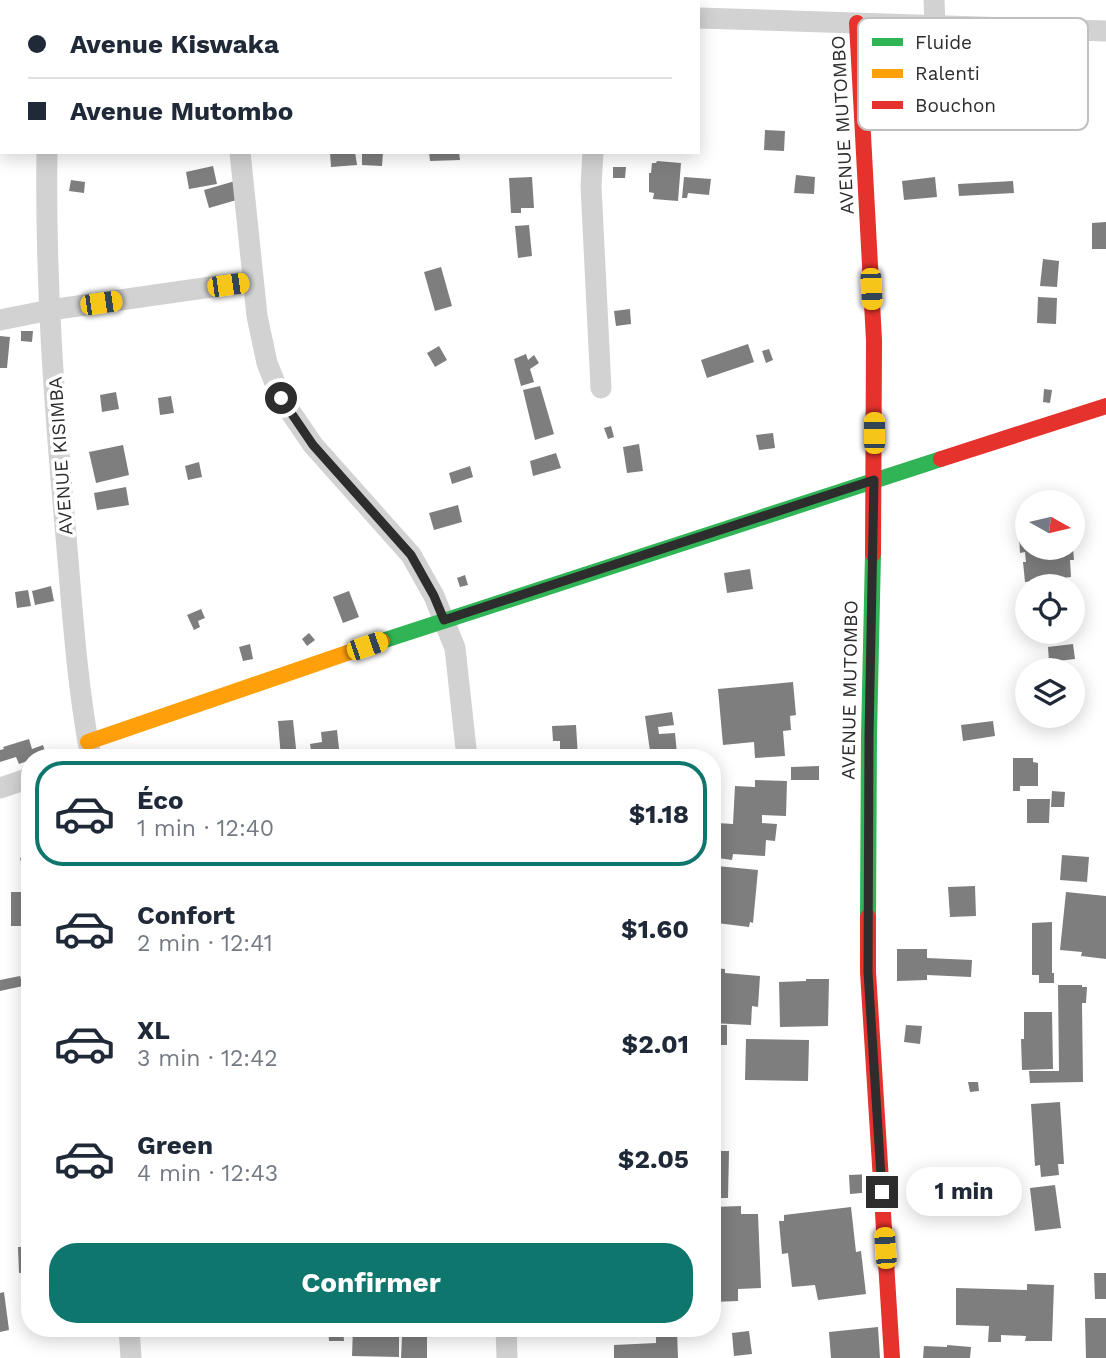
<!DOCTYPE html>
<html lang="fr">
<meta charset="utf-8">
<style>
body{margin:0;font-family:"Work Sans",sans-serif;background:#f2f2f3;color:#1f2937;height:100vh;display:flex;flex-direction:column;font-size:26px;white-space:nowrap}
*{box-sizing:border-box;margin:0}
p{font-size:23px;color:#747a83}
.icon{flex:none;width:38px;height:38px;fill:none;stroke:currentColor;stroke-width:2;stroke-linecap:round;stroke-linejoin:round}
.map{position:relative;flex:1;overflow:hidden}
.details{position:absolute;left:21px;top:749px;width:700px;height:588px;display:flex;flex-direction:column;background:#fff;border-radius:28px;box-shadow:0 4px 18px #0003}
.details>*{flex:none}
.hud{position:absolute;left:0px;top:0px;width:700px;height:154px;box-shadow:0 4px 18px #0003;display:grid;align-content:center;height:154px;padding:0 28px;background:#fff}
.needle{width:46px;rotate:98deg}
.buttons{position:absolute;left:1015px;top:490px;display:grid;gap:14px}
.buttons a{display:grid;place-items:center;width:70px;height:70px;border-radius:50%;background:#fff;box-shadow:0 4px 18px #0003;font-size:35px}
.end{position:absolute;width:32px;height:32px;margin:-16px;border:9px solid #2d2d2d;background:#fff;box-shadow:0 0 0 4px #fff}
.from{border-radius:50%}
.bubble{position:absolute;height:49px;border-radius:24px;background:#fff;box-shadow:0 4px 18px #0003;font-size:23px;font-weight:700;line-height:49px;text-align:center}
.car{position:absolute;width:21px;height:42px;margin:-21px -10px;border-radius:9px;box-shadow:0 0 5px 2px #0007;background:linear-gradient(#f5c518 24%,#345 0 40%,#f5c518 0 76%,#345 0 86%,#f5c518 0)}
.hud b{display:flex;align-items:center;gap:24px;height:66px;font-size:26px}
.hud b+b{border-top:2px solid #e0e1e3}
.hud i{width:18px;height:18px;background:#1f2937}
ul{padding:12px 0 0;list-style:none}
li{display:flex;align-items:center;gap:21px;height:105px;margin:0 14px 10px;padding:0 14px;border:4px solid transparent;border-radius:28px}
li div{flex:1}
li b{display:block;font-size:26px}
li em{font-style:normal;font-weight:700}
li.selected{border-color:#0f766e}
li>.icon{width:63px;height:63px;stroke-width:1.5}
.button{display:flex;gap:14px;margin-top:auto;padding:14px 28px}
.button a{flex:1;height:80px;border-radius:28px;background:#0f766e;color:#fff;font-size:28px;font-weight:700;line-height:80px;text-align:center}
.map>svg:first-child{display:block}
.building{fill:#7e7e7e}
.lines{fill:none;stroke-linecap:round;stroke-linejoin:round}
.street{stroke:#d2d2d2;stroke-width:21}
.fast{stroke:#30b455;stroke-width:16}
.slow{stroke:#ff9f0a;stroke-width:16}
.jam{stroke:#e5322d;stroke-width:16}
.route{stroke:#2d2d2d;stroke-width:9}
.labels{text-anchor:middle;stroke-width:7;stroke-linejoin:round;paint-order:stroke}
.street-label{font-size:19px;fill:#2d2d2d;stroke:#fff}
.key{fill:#fff;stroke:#c0c0c0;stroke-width:2}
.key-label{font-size:19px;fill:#2d2d2d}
</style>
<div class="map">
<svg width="1106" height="1358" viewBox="0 0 1106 1358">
<rect width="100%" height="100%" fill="#fff"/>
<g class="building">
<polygon points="765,130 785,131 784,151 764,150"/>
<polygon points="330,152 355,152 357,165 331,167"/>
<polygon points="362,152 383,152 382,166 362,165"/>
<polygon points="429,152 459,152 460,160 430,161"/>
<polygon points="657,161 681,163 678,201 653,199 654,193 649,192 649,173 651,173 652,163 656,163"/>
<polygon points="213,166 217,184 189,189 186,172"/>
<polygon points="613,167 626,167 625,178 613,178"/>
<polygon points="796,175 815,177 814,194 794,193"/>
<polygon points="532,177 534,208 521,208 521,213 511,213 509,178"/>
<polygon points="684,177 711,179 709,195 688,193 687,198 682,198"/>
<polygon points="935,177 937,197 904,200 902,181"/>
<polygon points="71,180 85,182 84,193 69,191"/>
<polygon points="235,181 240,199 209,208 204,190"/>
<polygon points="1013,181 1014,193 959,196 958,184"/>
<polygon points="1106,222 1106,249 1092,249 1092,223"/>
<polygon points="529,225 532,256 518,258 515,226"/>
<polygon points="1043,259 1059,261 1057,287 1040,286"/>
<polygon points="441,267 452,306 435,311 424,272"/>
<polygon points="1038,297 1057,298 1056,324 1037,323"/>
<polygon points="630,309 631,324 616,326 614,311"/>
<polygon points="21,331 33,331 32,342 21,341"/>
<polygon points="0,336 10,337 7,368 0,368"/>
<polygon points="748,344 754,362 707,378 701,360"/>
<polygon points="439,346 447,360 435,367 427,353"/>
<polygon points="769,349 773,360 766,363 762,351"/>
<polygon points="526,354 528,360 534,355 539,363 530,369 534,382 521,386 514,359"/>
<polygon points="540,386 554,434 535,440 523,390"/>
<polygon points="1044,389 1052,390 1050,403 1043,402"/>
<polygon points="116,392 119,409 102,412 100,395"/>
<polygon points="171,396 174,413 160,415 158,398"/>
<polygon points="611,426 614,437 608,439 604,428"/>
<polygon points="773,433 775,448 759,450 756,435"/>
<polygon points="639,444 643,471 627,473 623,447"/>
<polygon points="123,445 129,475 96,483 89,452"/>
<polygon points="556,453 561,468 533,476 530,461"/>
<polygon points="199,462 202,477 188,480 185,466"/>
<polygon points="470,466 473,477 452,484 449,473"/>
<polygon points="126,487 129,505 97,510 94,493"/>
<polygon points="458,505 462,522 434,530 429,513"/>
<polygon points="1027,534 1027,548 1073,548 1074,560 1070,560 1071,577 1025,582 1023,562 1026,562 1025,552 1020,553 1019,535"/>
<polygon points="750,569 753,589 727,593 724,573"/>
<polygon points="465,575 468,585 460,587 457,578"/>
<polygon points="51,586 54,601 35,605 32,591"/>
<polygon points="28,590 31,606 17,608 15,592"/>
<polygon points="349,591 359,617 343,623 333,597"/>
<polygon points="201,609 205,618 198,621 200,627 194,630 187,615"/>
<polygon points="309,633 315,640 307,646 302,639"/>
<polygon points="250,644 253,659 243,661 239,647"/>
<polygon points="1073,644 1075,659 1049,662 1048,647"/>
<polygon points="793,682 796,715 790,716 791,730 783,731 785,756 755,758 754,742 723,745 718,689"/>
<polygon points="672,712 674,725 658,727 659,734 675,733 677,754 662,756 662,758 651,758 645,716"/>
<polygon points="293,720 297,758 281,758 278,721"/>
<polygon points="993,721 995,736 963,741 961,725"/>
<polygon points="576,725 578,758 560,758 560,741 553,741 552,726"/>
<polygon points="337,730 340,758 312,758 310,744 322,742 321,732"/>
<polygon points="29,739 32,749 43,745 46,755 37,758 30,758 30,760 19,764 16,757 0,762 0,750 4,749 3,747"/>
<polygon points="1013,758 1033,758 1033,762 1038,763 1038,786 1020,786 1020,791 1013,791"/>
<polygon points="819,766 819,780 791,780 791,767"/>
<polygon points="755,780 787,781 786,816 762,815 762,823 777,824 775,841 766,840 765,856 733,854 732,860 718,858 719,853 716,853 717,823 733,824 735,786 755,787"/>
<polygon points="1052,791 1065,792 1064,807 1051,807"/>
<polygon points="1027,799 1050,799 1049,823 1027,823"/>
<polygon points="1062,855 1089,857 1087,882 1060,880"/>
<polygon points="30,856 30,873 24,874 20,858"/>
<polygon points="717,866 758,870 753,923 750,922 749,927 717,923 717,919 712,919 712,869 716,869"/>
<polygon points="975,886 976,916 950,917 948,887"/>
<rect x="11" y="892" width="19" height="34"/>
<polygon points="1066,892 1106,896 1106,959 1081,956 1082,952 1060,950"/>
<polygon points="1052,922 1052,973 1054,973 1054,983 1039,983 1039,975 1032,975 1032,923"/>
<polygon points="897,949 927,949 927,958 972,960 971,977 927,975 927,980 897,981"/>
<polygon points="712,968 725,969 725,973 760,976 758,1007 752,1006 751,1025 712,1023"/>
<polygon points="20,976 23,986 0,991 0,980"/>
<polygon points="806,979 829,979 828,1026 780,1027 779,982 806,981"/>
<polygon points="1058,985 1082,985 1082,987 1087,987 1086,1003 1082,1003 1083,1082 1030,1083 1029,1071 1059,1071"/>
<polygon points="1024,1012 1052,1012 1053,1069 1022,1070 1021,1039 1024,1039"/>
<polygon points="712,1025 727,1025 727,1045 719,1045 719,1054 712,1055"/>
<polygon points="906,1025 922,1026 920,1044 904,1042"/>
<polygon points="746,1039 809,1040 808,1081 745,1080"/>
<polygon points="968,1082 978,1082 979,1091 970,1092"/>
<polygon points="1060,1102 1064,1164 1058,1164 1059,1175 1041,1177 1040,1165 1035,1166 1031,1104"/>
<polygon points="712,1151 729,1151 728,1198 712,1198"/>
<polygon points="871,1174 873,1192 850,1194 849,1175"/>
<polygon points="1055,1185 1061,1228 1035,1231 1030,1188"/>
<polygon points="741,1206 741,1214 758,1214 761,1288 738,1289 738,1301 712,1302 712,1207"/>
<polygon points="851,1207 856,1252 861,1251 866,1294 818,1300 815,1285 792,1287 788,1253 782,1254 779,1221 784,1221 784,1215"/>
<polygon points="18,1247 30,1247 30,1272 19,1273"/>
<polygon points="1094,1273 1106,1273 1106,1299 1095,1299"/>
<polygon points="1027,1284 1054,1285 1052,1341 1025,1341 1026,1336 1001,1335 1001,1342 988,1342 989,1326 956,1325 956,1288 1027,1290"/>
<polygon points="4,1292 9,1330 0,1332 0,1293"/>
<polygon points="1085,1318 1106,1318 1106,1358 1086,1358"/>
<polygon points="878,1327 880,1358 831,1358 829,1332"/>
<polygon points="328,1328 343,1328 344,1341 329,1341"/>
<polygon points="353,1328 407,1328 408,1335 399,1334 399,1357 352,1356"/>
<polygon points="413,1330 427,1330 427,1358 401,1358 402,1337 413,1336"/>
<polygon points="677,1331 678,1358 614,1358 614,1345 656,1343 656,1332"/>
<polygon points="749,1331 752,1354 734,1356 732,1333"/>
<polygon points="947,1345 971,1347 970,1358 923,1358 924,1346 947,1347"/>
</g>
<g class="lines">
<g class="street">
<polyline points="32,0 132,2"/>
<polyline points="934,0 935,25"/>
<polyline points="658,2 658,0"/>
<polyline points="698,18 1106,31"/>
<path d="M47,152C45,276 54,401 65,525C72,602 76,681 91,758"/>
<polyline points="240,152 257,316 267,363 281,398 313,445 411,555 434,596 455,648 467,758"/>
<polyline points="593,152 591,186 601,388"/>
<polyline points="0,320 50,310 253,281"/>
<polyline points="0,788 30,778"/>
<polyline points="129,1328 131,1358"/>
<polyline points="506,1328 507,1358"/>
</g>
<g class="fast">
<polyline points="382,641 941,459"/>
<polyline points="868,917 869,736 873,554"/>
</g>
<polyline class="slow" points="88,742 382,641"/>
<g class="jam">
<polyline points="857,23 874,340 873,554"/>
<polyline points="941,459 1106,406"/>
<polyline points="868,917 868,972 892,1358"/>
</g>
</g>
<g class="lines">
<polyline class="route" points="281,398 313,445 411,555 434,596 444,620 874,480 869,736 868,972 882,1192"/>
</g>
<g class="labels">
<g class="street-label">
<text transform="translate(842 125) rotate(-93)" y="7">AVENUE MUTOMBO</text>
<text transform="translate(60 456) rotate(-94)" y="7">AVENUE KISIMBA</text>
<text transform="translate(849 690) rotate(-89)" y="7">AVENUE MUTOMBO</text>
</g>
</g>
<rect x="858" y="18" width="230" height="112" rx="10" class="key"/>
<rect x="872" y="38" width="31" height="8" fill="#30b455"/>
<rect x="872" y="69" width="31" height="9" fill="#ff9f0a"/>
<rect x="872" y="101" width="31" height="8" fill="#e5322d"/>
<g class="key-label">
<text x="915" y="49">Fluide</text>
<text x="915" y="80">Ralenti</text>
<text x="915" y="112">Bouchon</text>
</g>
</svg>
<div class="buttons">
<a><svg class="needle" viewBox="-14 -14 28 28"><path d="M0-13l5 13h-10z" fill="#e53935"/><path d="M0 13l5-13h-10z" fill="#747a83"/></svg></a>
<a><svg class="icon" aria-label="locate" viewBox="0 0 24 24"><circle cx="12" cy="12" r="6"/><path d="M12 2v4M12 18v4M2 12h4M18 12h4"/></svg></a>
<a><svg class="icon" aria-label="layers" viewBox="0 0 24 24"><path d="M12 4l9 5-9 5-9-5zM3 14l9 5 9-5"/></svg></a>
</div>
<i class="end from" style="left:281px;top:398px"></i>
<i class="end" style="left:882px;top:1192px"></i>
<div class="bubble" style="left:906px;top:1167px;width:116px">1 min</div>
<i class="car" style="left:228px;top:285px;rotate:82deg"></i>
<i class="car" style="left:871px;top:289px;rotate:177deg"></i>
<i class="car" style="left:101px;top:303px;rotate:82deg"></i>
<i class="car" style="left:874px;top:433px;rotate:0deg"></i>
<i class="car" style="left:367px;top:646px;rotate:71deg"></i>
<i class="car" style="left:885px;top:1248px;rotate:356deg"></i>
<div class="hud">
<b><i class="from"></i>Avenue Kiswaka</b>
<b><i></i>Avenue Mutombo</b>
</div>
<section class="details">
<ul>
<li class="selected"><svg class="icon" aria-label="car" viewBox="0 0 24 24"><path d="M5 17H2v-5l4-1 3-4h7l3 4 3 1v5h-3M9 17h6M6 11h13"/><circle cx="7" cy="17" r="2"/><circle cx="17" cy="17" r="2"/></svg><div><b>Éco</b><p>1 min · 12:40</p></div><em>$1.18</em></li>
<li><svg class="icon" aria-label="car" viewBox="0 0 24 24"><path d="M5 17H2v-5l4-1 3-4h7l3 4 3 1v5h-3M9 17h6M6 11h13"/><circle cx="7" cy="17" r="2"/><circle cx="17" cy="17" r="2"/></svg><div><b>Confort</b><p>2 min · 12:41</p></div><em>$1.60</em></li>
<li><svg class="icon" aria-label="car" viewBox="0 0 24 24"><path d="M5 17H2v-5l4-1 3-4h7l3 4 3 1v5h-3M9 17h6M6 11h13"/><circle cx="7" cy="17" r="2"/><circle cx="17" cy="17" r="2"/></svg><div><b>XL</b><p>3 min · 12:42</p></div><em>$2.01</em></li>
<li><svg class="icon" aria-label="car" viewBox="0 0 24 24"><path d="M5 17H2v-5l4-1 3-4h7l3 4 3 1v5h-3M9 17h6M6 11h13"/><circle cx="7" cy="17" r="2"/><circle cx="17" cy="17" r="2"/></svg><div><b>Green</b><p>4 min · 12:43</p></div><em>$2.05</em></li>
</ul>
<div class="button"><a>Confirmer</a></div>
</section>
</div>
